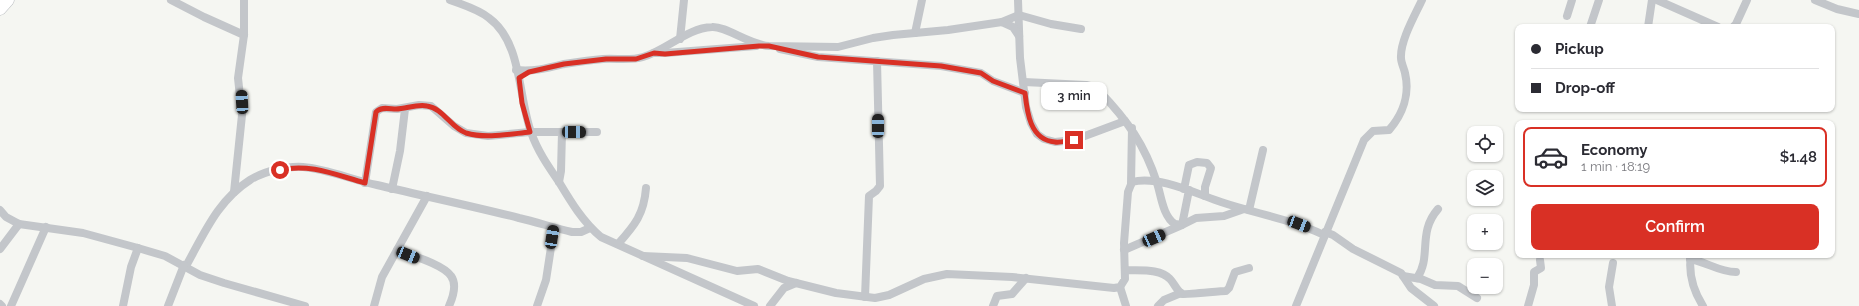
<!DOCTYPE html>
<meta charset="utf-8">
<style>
body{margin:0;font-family:Raleway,sans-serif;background:#f7f7f7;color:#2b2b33;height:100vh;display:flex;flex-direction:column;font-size:15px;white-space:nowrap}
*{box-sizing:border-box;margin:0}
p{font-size:13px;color:#7c7c81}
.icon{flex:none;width:22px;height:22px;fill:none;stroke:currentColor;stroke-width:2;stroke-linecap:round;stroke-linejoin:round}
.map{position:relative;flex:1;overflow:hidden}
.sheet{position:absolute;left:1515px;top:120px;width:320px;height:138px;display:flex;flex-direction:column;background:#fff;border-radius:8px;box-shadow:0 1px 3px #0004}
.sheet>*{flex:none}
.top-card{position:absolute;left:1515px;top:24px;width:320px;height:88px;border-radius:8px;box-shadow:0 1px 3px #0004;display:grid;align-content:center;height:88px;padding:0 16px;background:#fff}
.buttons{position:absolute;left:1467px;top:126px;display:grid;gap:8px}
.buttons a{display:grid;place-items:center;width:36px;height:36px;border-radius:8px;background:#fff;box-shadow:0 1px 3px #0004;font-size:20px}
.end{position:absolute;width:18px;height:18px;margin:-9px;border:5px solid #d93025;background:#fff;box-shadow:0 0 0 2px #fff}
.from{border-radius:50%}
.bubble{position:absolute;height:28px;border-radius:8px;background:#fff;box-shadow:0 1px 3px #0004;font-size:13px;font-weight:600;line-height:28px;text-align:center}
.car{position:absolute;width:12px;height:24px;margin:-12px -6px;border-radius:5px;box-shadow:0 0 3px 1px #0007;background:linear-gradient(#222 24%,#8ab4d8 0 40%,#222 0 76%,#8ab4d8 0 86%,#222 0)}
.top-card b{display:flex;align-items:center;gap:14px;height:38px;font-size:15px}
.top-card b+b{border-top:1px solid #e1e1e2}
.top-card i{width:10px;height:10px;background:#2b2b33}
ul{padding:7px 0 0;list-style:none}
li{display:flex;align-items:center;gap:12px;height:60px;margin:0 8px 6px;padding:0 8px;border:2px solid transparent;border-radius:8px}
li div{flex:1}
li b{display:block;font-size:15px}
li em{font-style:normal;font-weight:600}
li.selected{border-color:#d93025}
li>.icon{width:36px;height:36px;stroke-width:1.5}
.action{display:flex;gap:8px;margin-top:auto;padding:8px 16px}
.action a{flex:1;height:46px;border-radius:8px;background:#d93025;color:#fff;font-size:16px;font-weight:600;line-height:46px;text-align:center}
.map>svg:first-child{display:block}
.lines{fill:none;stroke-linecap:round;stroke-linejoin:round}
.primary-casing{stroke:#b4b8bc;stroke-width:13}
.street{stroke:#c3c6ca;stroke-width:8}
.primary{stroke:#fff;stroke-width:12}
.route{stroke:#d93025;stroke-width:5}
</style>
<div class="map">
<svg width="1859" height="306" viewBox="0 0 1859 306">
<rect width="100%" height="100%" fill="#f5f6f2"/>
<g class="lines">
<g class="primary-casing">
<polyline id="primary" points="0,9 8,0"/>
</g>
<g class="street">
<polyline points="171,0 204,17 244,35"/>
<path d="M450,0C463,5 478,9 489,18C522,42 518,96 531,132C537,150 548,166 559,182C571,202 583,222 601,237L754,306"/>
<polyline points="1018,0 1020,58 1026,107 1031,123 1037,134 1044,139 1055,142 1074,140 1125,121"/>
<polyline points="1657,0 1718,27"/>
<polyline points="1815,0 1837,9 1859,14"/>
<polyline points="1567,16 1572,0"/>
<polyline points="1002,22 1019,15 1051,24 1081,29"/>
<polyline points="1590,27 1599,0"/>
<polyline points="1648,27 1652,0"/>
<polyline points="1733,27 1736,24 1747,0"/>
<polyline points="915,33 922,0"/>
<polyline points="680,39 684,0"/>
<polyline points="780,49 818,57 941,66 981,73 993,81 1025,93"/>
<polyline points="654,53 665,53 756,46"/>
<path d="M516,70C533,72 548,68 564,64C577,62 590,60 603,59C616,58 630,61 643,57C667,50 687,28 712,27C726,26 750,45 769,46L838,47L873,38L893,35L948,30L1002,22L1013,27L1019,36"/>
<path d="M1024,82L1086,85L1094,87L1100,92C1127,120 1145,145 1157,183C1161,195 1163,217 1175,224L1182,225L1196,218L1224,216L1244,209"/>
<polyline points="559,182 561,171 562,132"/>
<polyline points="365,183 376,112 382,108 397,109 419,105 431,106 454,126 466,133 488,136 530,132 597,132"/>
<polyline points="1131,184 1132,128"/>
<polyline points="392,189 400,151 405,109"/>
<polyline points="1184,189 1189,165 1197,162 1207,163 1211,168 1205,187 1205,196"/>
<polyline points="234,192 242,115 238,78 244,35 244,0"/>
<polyline points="0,210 6,217 19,224 83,233 138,248 165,256 200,275 224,283 305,306"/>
<polyline points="1249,210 1263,150"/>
<polyline points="1325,232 1333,235 1353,249 1401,273 1411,288 1434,306"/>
<path d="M618,244C635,225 644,214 646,188"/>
<polyline points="0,249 19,224"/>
<path d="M397,250C410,255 443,264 451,276C457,284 453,297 449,306"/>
<polyline points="1124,250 1182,225 1189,190"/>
<path d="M1691,255C1688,274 1693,290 1703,306"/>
<path d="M643,256L687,258L737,271L758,269L788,281L836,293L875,298L889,295L924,279L947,274L1012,277L1114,288L1120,287L1125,279L1124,243L1128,192L1132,182C1158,175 1197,194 1221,202C1257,214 1290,219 1324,235"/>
<path d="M1690,259C1707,262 1719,272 1736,272"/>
<path d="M186,266C204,234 218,200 250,180C264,171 287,166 303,167C328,169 352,180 377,185C424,196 472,206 519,218C537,222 554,228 572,232H581L590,228"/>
<path d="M1125,270C1139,271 1160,268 1170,279C1174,283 1177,291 1182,294C1185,295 1220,291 1226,291L1229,288L1235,272L1249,268"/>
<polyline points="1403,276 1421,279 1435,285 1458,286 1477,298"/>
<path d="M1417,278C1432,257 1417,233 1438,209"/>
<polyline points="1120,287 1126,306"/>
<polyline points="865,297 869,196 876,191 880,186 877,61"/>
<polyline points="0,304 2,306"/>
<polyline points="11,306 46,227"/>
<polyline points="123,306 131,267 138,248"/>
<polyline points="168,306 184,265"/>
<polyline points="374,306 382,277 427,196"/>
<polyline points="537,306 546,280 554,228"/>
<polyline points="770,306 784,288 796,283"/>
<polyline points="993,306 997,296 1012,294 1026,278"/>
<polyline points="1158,306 1164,300 1181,293"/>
<path d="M1296,306L1364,140L1373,131L1389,130C1403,114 1410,94 1405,73C1404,68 1401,63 1401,58C1400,41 1415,15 1422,0"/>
<polyline points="1528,306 1534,285 1534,272 1541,268 1540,260"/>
<polyline points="1612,306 1609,287 1613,263"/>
</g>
<use href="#primary" class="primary"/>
</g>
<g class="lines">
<path class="route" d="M280,170C310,163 336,175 365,183L376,112C381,106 390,109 396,109C406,109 416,104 427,106C443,108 451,128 466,133C486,139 510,134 530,132L522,103L519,78L529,72L564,64L606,59H636L654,53L665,54L759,46H769L818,57L941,66L981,73L993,81L1025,93C1027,112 1030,140 1055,142C1061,143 1068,140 1074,140"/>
</g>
</svg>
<div class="buttons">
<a><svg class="icon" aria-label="locate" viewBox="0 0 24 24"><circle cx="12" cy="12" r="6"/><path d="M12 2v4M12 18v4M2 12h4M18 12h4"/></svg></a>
<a><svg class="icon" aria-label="layers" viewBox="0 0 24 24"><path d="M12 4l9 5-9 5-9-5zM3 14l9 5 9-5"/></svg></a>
<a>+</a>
<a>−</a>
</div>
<i class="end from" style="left:280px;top:170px"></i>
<i class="end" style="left:1074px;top:140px"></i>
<div class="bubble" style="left:1041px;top:82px;width:66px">3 min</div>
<i class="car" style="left:242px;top:102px;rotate:357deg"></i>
<i class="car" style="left:878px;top:126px;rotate:0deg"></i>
<i class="car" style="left:574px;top:132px;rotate:91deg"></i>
<i class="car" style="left:1299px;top:224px;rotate:111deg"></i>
<i class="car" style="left:552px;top:237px;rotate:9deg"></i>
<i class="car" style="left:1154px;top:238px;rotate:66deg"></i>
<i class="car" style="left:408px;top:255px;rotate:112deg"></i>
<div class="top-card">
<b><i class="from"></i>Pickup</b>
<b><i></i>Drop-off</b>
</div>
<section class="sheet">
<ul>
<li class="selected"><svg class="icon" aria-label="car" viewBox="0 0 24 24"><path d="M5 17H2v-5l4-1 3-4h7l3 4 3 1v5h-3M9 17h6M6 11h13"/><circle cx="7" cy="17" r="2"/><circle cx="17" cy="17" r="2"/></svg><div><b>Economy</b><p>1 min · 18:19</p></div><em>$1.48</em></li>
</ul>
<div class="action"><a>Confirm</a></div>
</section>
</div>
